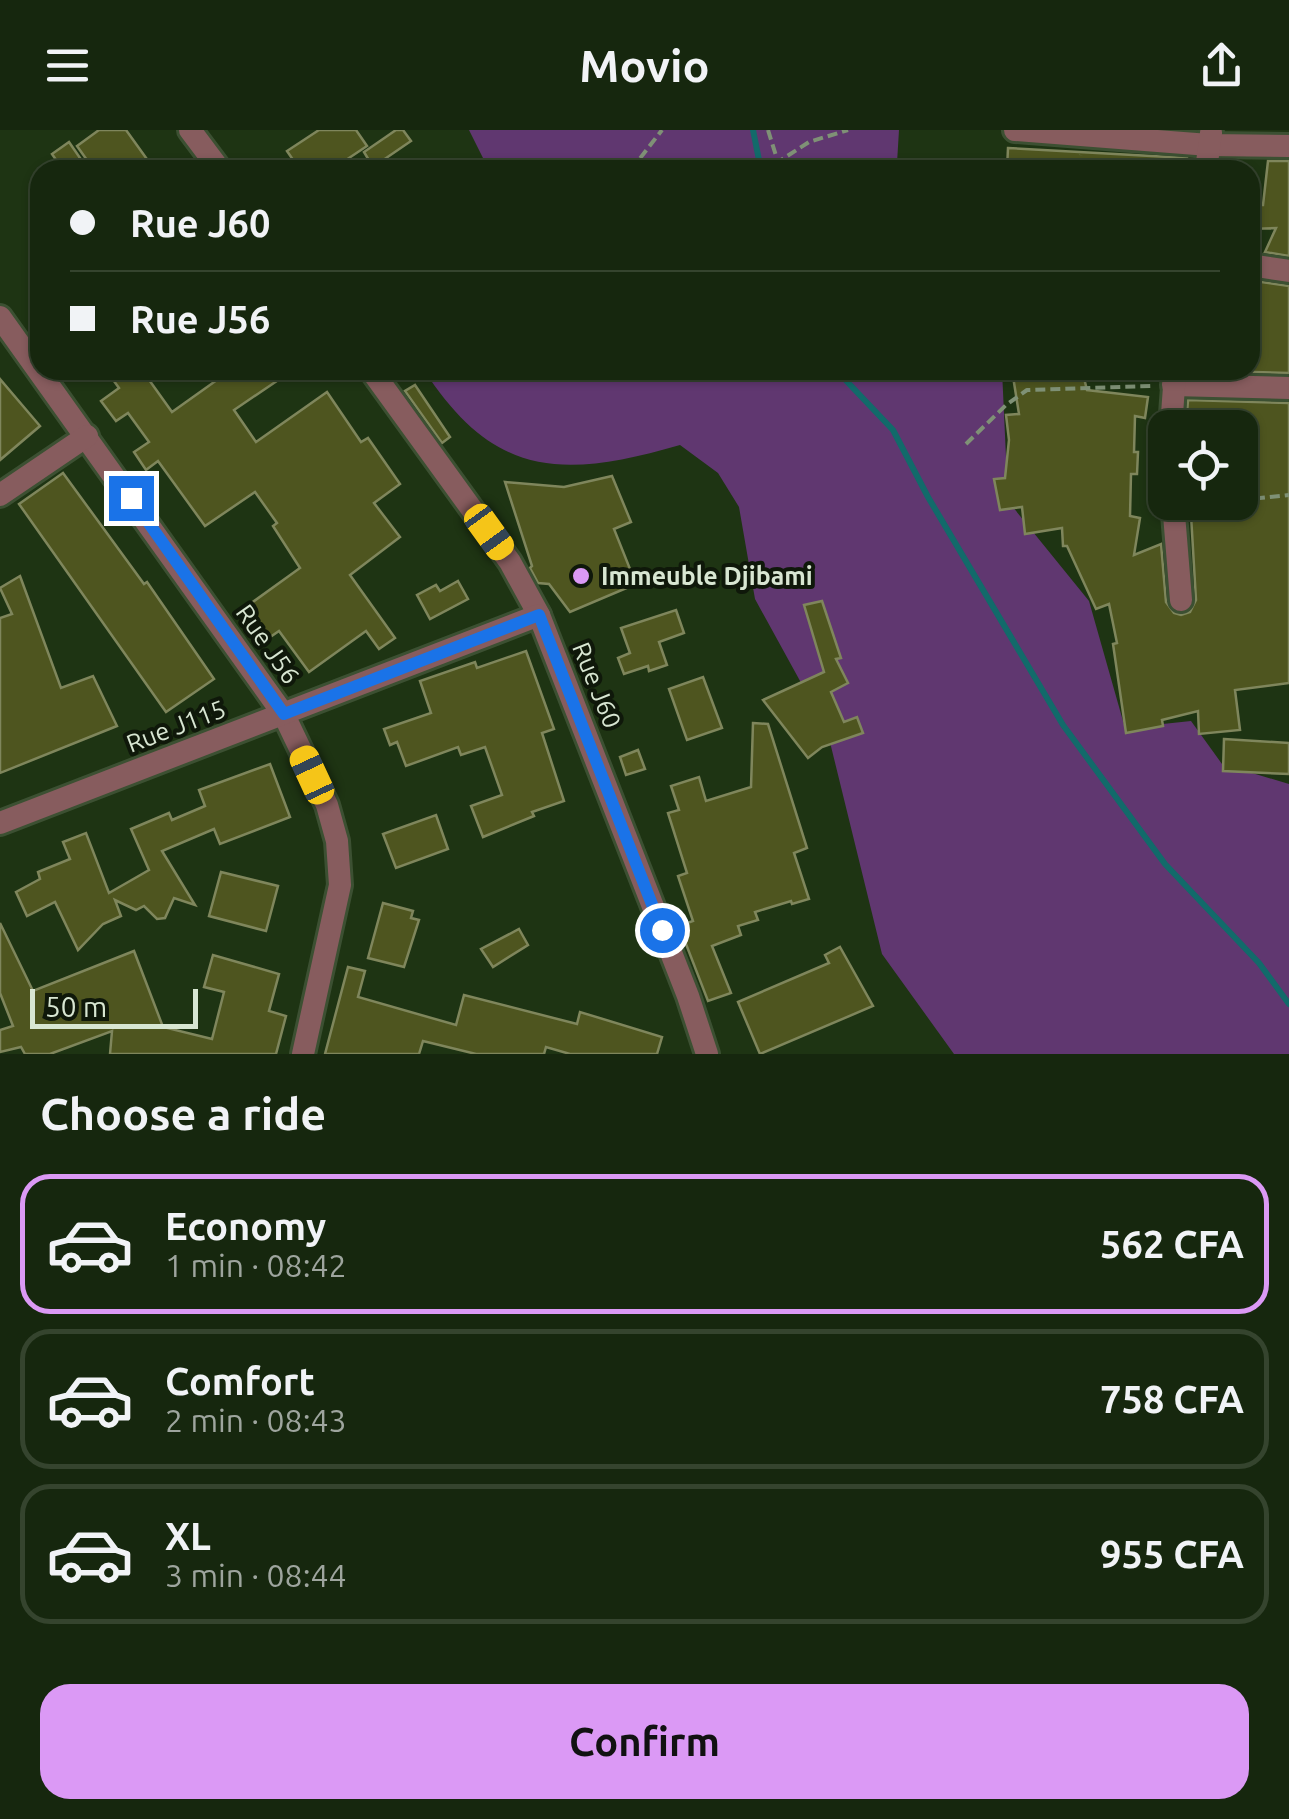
<!DOCTYPE html>
<meta charset="utf-8">
<style>
body{margin:0;font-family:Ubuntu,sans-serif;background:#23331c;color:#f1f3f6;height:100vh;display:flex;flex-direction:column;font-size:38px;white-space:nowrap}
*{box-sizing:border-box;margin:0}
p{font-size:32px;color:#9ea59e}
.icon{flex:none;width:55px;height:55px;fill:none;stroke:currentColor;stroke-width:2;stroke-linecap:round;stroke-linejoin:round}
.map{position:relative;height:924px;overflow:hidden}
.sheet{display:flex;flex-direction:column;background:#16270e;flex:1}
.sheet>*{flex:none}
.guide{position:absolute;left:30px;top:30px;width:1230px;height:220px;border-radius:30px;box-shadow:0 2px 8px #0004,0 0 0 2px #35442e;display:grid;align-content:center;height:220px;padding:0 40px;background:#16270e}
.tools{position:absolute;left:1148px;top:280px;display:grid;gap:20px}
.tools a{display:grid;place-items:center;width:110px;height:110px;border-radius:20px;background:#16270e;box-shadow:0 2px 8px #0004,0 0 0 2px #35442e;font-size:50px}
.scale{position:absolute;left:30px;bottom:25px;width:168px;box-sizing:border-box;padding-left:10px;border:5px solid #d8e6d2;border-top:0;font-size:28px;line-height:35px;white-space:nowrap;color:#d8e6d2;-webkit-text-stroke:8px #0f180a;paint-order:stroke}
.end{position:absolute;width:45px;height:45px;margin:-22px;border:12px solid #1a73e8;background:#fff;box-shadow:0 0 0 5px #fff}
.from{border-radius:50%}
.car{position:absolute;width:30px;height:60px;margin:-30px -15px;border-radius:12px;box-shadow:0 0 8px 2px #0007;background:linear-gradient(#f5c518 24%,#345 0 40%,#f5c518 0 76%,#345 0 86%,#f5c518 0)}
.guide b{display:flex;align-items:center;gap:35px;height:95px;font-size:38px}
.guide b+b{border-top:2px solid #35442e}
.guide i{width:25px;height:25px;background:#f1f3f6}
ul{padding:0;list-style:none}
li{display:flex;align-items:center;gap:30px;height:140px;margin:0 20px 15px;padding:0 20px;border:5px solid #35442e;border-radius:30px}
li div{flex:1}
li b{display:block;font-size:38px}
li em{font-style:normal;font-weight:700}
li.on{border-color:#db99f5}
li>.icon{width:90px;height:90px;stroke-width:1.5}
h2{padding:0 40px;font-size:45px;line-height:120px}
.cta{display:flex;gap:20px;margin-top:auto;padding:20px 40px}
.cta a{flex:1;height:115px;border-radius:30px;background:#db99f5;color:#111;font-size:40px;font-weight:700;line-height:115px;text-align:center}
header{display:flex;justify-content:space-between;align-items:center;height:130px;padding:0 40px;background:#16270e;font-size:45px;font-weight:700}
.map>svg:first-child{display:block}
.green{fill:#603770}
.lines{fill:none;stroke-linecap:round;stroke-linejoin:round}
.stream{stroke:#126a6a;stroke-width:6}
.building{fill:#4e551f;stroke:#7f865c;stroke-width:2.5}
.minor-casing{stroke:#3c5032;stroke-width:28}
.path{stroke:#7f9176;stroke-width:4;stroke-dasharray:10 5;stroke-linecap:butt}
.minor{stroke:#875c5e;stroke-width:22}
.route{stroke:#1a73e8;stroke-width:12}
.poi-dot{fill:#db99f5;stroke:#0f180a;stroke-width:4}
.labels{text-anchor:middle;stroke-width:8;stroke-linejoin:round;paint-order:stroke}
.poi-label{font-size:25px;font-weight:bold;fill:#d8e6d2;stroke:#0f180a;text-anchor:start}
.street-label{font-size:25px;fill:#d8e6d2;stroke:#0f180a}
</style>
<header><svg class="icon" aria-label="menu" viewBox="0 0 24 24"><path d="M4 6h16M4 12h16M4 18h16"/></svg>Movio<svg class="icon" aria-label="share" viewBox="0 0 24 24"><path d="M12 15V3M7 8l5-5 5 5M5 13v7h14v-7"/></svg></header>
<div class="map">
<svg width="1289" height="924" viewBox="0 0 1289 924">
<rect width="100%" height="100%" fill="#1e3413"/>
<g class="green">
<polygon points="469,0 899,0 897,33 901,40 489,40"/>
<path d="M424,240H1002L1008,371L1089,471L1125,598L1191,591L1222,634L1289,654V924H954L882,824L827,600L755,469L739,377L718,343L680,315C565,348 495,350 424,240Z"/>
</g>
<g class="lines">
<g class="stream">
<polyline points="753,0 761,40"/>
<polyline points="836,240 893,300 928,367 1063,595 1165,734 1259,833 1289,874"/>
</g>
</g>
<g class="building">
<polygon points="99,0 126,0 149,32 138,40 94,40 77,16"/>
<polygon points="319,0 356,0 367,16 331,40 300,40 287,21"/>
<polygon points="396,0 403,0 411,11 373,37 364,22"/>
<polygon points="69,12 80,28 63,40 52,24"/>
<polygon points="1008,18 1187,28 1187,40 1007,40"/>
<polygon points="1268,31 1289,31 1289,126 1265,122 1276,98 1250,99 1250,75 1263,75"/>
<polygon points="1254,151 1289,156 1289,243 1216,241 1250,240"/>
<polygon points="106,240 142,240 172,282 231,240 293,240 234,280 256,312 327,262 361,312 368,308 400,354 374,373 400,407 350,445 395,508 379,519 366,501 309,542 279,501 263,512 243,479 300,438 273,396 277,393 255,362 205,396 158,331 146,340 134,322 149,312 128,283 116,291 101,271 119,258"/>
<polygon points="1012,240 1082,240 1087,260 1148,267 1145,288 1135,286 1134,322 1138,322 1137,344 1131,344 1130,386 1140,388 1134,425 1161,414 1166,472 1174,483 1181,485 1190,482 1196,470 1191,385 1240,376 1240,298 1186,298 1188,270 1289,273 1289,553 1235,560 1240,600 1199,604 1198,581 1162,590 1163,596 1126,603 1113,514 1117,513 1109,474 1096,479 1067,416 1063,416 1062,398 1025,404 1022,377 1000,380 994,349 1005,348 1009,310 1006,285 1019,284"/>
<polygon points="0,249 40,296 0,330"/>
<polygon points="415,255 450,307 442,313 405,261"/>
<polygon points="63,343 144,454 147,452 214,549 166,582 19,374"/>
<polygon points="612,346 631,392 614,399 636,454 570,482 549,454 538,453 530,438 532,436 505,352 564,357"/>
<polygon points="20,446 61,558 93,546 117,596 0,643 0,488 12,484 0,458"/>
<polygon points="458,451 468,469 430,489 417,465 436,455 440,461"/>
<polygon points="822,471 841,528 836,529 848,553 831,562 844,592 857,587 863,603 822,617 808,628 763,570 824,542 804,475"/>
<polygon points="676,480 684,503 659,512 667,535 649,541 648,536 624,544 618,528 630,523 621,498"/>
<polygon points="526,521 554,599 542,603 564,671 532,682 534,686 483,707 471,676 502,665 485,617 461,625 458,617 406,636 397,612 390,615 384,599 431,583 420,551 475,532 477,538"/>
<polygon points="703,547 722,598 687,610 669,559"/>
<polygon points="753,593 768,594 807,718 794,723 809,769 792,774 791,771 755,782 758,790 738,796 741,805 712,816 731,863 708,871 679,796 693,791 678,746 687,743 668,683 679,680 671,656 699,647 706,671 751,657"/>
<polygon points="1224,609 1289,613 1289,644 1223,641"/>
<polygon points="638,620 645,639 626,645 620,627"/>
<polygon points="270,634 290,687 220,714 214,699 162,721 195,775 174,768 165,788 157,789 144,776 136,780 115,770 121,786 103,794 78,820 55,772 27,786 16,762 40,749 38,742 70,729 63,712 86,703 109,763 149,740 131,699 169,683 172,690 205,676 199,660"/>
<polygon points="436,685 448,719 396,738 383,704"/>
<polygon points="221,742 278,756 266,801 209,786"/>
<polygon points="383,773 413,781 411,788 419,790 404,837 368,828"/>
<polygon points="0,793 33,861 134,821 163,897 212,909 224,862 204,857 213,825 279,844 269,881 286,886 276,924 110,924 112,901 50,924 25,924 21,917 0,922 0,900 13,896 0,863"/>
<polygon points="519,799 528,815 493,837 481,819"/>
<polygon points="840,817 873,876 760,924 738,872 829,833 825,825"/>
<polygon points="348,837 365,841 358,867 456,895 464,865 577,894 580,882 662,907 657,924 570,924 546,917 544,924 476,924 423,911 419,924 325,924"/>
</g>
<g class="lines">
<g class="minor-casing">
<g id="minor">
<polyline points="190,0 220,40"/>
<polyline points="1015,0 1209,15 1289,16"/>
<polyline points="1206,40 1211,3"/>
<polyline points="1250,135 1289,141"/>
<polyline points="0,187 284,585 327,675 337,711 340,755 303,924"/>
<polyline points="371,240 510,432 539,485 688,866 707,924"/>
<polyline points="1173,255 1289,258"/>
<polyline points="1171,298 1175,243"/>
<polyline points="0,365 87,306"/>
<polyline points="1173,372 1181,470"/>
<polyline points="0,693 539,485"/>
</g>
</g>
<g class="path">
<polyline points="768,0 778,32 809,12 848,0"/>
<polyline points="631,40 662,0"/>
<polyline points="1080,40 1081,25"/>
<polyline points="966,314 1006,275 1027,260 1151,256"/>
<polyline points="1240,370 1289,365"/>
<polyline points="1195,375 1216,372"/>
</g>
<use href="#minor" class="minor"/>
</g>
<g class="lines">
<polyline class="route" points="131,368 284,584 539,485 662,800"/>
</g>
<circle class="poi-dot" cx="581" cy="446" r="10"/>
<g class="labels">
<g class="poi-label">
<text x="601" y="455">Immeuble Djibami</text>
</g>
<g class="street-label">
<text transform="translate(268 514) rotate(55)" y="9">Rue J56</text>
<text transform="translate(597 555) rotate(68)" y="9">Rue J60</text>
<text transform="translate(176 596) rotate(-21)" y="9">Rue J115</text>
</g>
</g>
</svg>
<div class="tools">
<a><svg class="icon" aria-label="locate" viewBox="0 0 24 24"><circle cx="12" cy="12" r="6"/><path d="M12 2v4M12 18v4M2 12h4M18 12h4"/></svg></a>
</div>
<div class="scale">50 m</div>
<i class="end from" style="left:662px;top:800px"></i>
<i class="end" style="left:131px;top:368px"></i>
<i class="car" style="left:489px;top:402px;rotate:144deg"></i>
<i class="car" style="left:312px;top:645px;rotate:335deg"></i>
<div class="guide">
<b><i class="from"></i>Rue J60</b>
<b><i></i>Rue J56</b>
</div>
</div>
<section class="sheet">
<h2>Choose a ride</h2>
<ul>
<li class="on"><svg class="icon" aria-label="car" viewBox="0 0 24 24"><path d="M5 17H2v-5l4-1 3-4h7l3 4 3 1v5h-3M9 17h6M6 11h13"/><circle cx="7" cy="17" r="2"/><circle cx="17" cy="17" r="2"/></svg><div><b>Economy</b><p>1 min · 08:42</p></div><em>562 CFA</em></li>
<li><svg class="icon" aria-label="car" viewBox="0 0 24 24"><path d="M5 17H2v-5l4-1 3-4h7l3 4 3 1v5h-3M9 17h6M6 11h13"/><circle cx="7" cy="17" r="2"/><circle cx="17" cy="17" r="2"/></svg><div><b>Comfort</b><p>2 min · 08:43</p></div><em>758 CFA</em></li>
<li><svg class="icon" aria-label="car" viewBox="0 0 24 24"><path d="M5 17H2v-5l4-1 3-4h7l3 4 3 1v5h-3M9 17h6M6 11h13"/><circle cx="7" cy="17" r="2"/><circle cx="17" cy="17" r="2"/></svg><div><b>XL</b><p>3 min · 08:44</p></div><em>955 CFA</em></li>
</ul>
<div class="cta"><a>Confirm</a></div>
</section>
